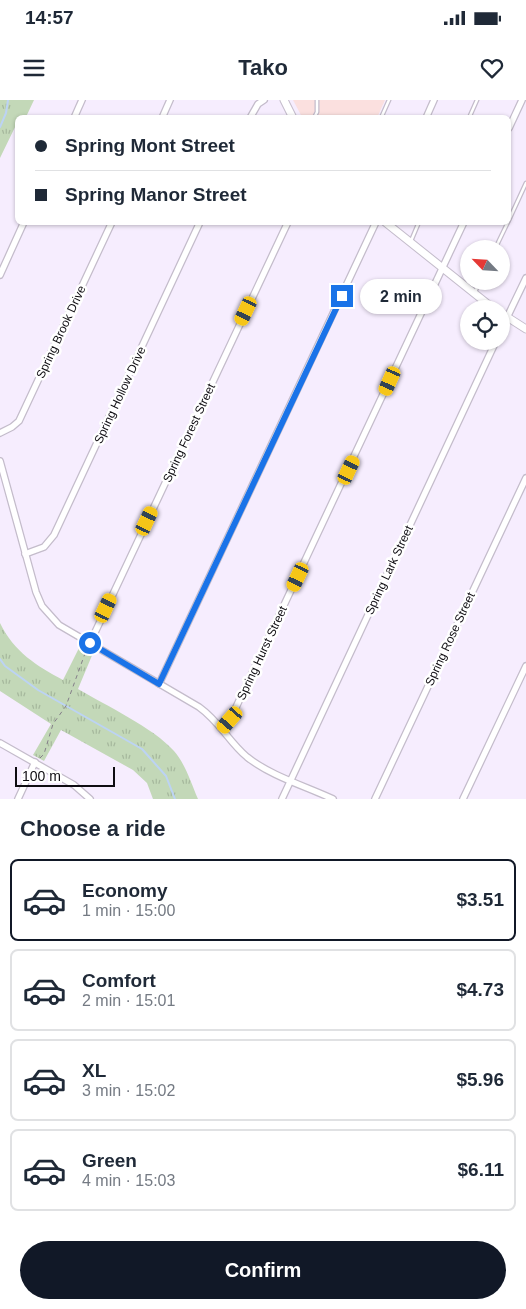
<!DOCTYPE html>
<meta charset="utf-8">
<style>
body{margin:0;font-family:Helvetica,sans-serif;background:#f2f2f3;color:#1f2937;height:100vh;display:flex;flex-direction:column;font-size:19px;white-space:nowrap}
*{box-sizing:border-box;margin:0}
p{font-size:16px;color:#747a83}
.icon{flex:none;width:28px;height:28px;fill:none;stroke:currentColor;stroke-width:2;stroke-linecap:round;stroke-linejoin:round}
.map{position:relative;height:699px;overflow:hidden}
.sheet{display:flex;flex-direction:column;background:#fff;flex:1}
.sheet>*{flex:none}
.hud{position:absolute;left:15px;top:15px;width:496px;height:110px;border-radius:8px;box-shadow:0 1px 4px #0004;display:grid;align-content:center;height:110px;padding:0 20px;background:#fff}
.needle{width:32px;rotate:295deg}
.fabs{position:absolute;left:460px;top:140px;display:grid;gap:10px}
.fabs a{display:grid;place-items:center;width:50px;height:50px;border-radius:50%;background:#fff;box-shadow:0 1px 4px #0004;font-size:25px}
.scale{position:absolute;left:15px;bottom:12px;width:100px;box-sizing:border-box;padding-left:5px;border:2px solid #0e0c11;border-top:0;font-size:14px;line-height:18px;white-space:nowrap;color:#0e0c11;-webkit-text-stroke:4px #fff;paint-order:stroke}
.end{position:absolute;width:22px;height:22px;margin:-11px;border:6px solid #1a73e8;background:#fff;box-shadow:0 0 0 2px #fff}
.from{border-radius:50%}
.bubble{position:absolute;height:35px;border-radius:18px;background:#fff;box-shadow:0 1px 4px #0004;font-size:16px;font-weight:600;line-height:35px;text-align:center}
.car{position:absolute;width:15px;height:30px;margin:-15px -8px;border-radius:6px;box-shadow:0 0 4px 1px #0007;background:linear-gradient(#f5c518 24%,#345 0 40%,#f5c518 0 76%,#345 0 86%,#f5c518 0)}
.hud b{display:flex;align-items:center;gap:18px;height:48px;font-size:19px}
.hud b+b{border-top:1px solid #e0e1e3}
.hud i{width:12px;height:12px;background:#1f2937}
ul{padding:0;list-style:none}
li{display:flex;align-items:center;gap:15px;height:82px;margin:0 10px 8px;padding:0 10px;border:2px solid #e0e1e3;border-radius:8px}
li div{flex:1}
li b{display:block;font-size:19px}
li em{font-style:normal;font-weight:600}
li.current{border-color:#111827}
li>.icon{width:45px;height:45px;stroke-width:1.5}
h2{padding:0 20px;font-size:22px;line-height:60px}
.primary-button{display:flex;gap:10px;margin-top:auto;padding:10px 20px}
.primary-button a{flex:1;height:58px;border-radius:30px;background:#111827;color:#fff;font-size:20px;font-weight:600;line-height:58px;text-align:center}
.status{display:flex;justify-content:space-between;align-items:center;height:35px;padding:0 25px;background:#fff;direction:ltr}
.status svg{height:14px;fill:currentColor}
header{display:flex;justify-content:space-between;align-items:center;height:65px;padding:0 20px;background:#fff;font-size:22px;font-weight:600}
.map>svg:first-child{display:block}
.education{fill:#fbe0df}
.grass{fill:url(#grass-tufts)}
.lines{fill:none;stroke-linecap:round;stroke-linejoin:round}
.stream{stroke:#bcd3f4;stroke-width:2}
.service-casing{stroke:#c4bccb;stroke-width:5}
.minor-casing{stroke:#c4bccb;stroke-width:8}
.tertiary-casing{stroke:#c4bccb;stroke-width:9}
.path{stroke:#837d88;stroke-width:1;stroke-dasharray:4 4;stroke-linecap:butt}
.service{stroke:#fff;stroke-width:2.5}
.minor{stroke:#fff;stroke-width:5.5}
.tertiary{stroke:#fff;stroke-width:7}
.route{stroke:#1a73e8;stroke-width:6}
.labels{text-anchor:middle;stroke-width:5;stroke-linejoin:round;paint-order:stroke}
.street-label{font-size:12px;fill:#0e0c11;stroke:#fff}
</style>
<div class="status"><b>14:57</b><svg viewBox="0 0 49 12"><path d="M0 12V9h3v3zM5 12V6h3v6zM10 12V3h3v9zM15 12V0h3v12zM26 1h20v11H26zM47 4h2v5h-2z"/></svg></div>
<header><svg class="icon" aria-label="menu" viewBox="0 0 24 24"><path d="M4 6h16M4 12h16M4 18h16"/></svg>Tako<svg class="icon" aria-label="heart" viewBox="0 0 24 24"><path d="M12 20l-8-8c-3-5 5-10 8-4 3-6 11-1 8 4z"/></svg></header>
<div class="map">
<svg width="526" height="699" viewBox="0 0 526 699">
<defs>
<pattern id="grass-tufts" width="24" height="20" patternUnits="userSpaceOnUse" patternTransform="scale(1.25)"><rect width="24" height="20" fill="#c3d8b8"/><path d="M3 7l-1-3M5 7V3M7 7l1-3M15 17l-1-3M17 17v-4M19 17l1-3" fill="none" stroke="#a6b89d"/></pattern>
</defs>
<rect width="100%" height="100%" fill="#f6edfe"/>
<polygon class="education" points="293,0 385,0 377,18 302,17"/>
<g class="grass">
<polygon points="0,0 34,0 26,17 18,18 17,23 0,58"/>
<path d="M0,523C14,552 37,566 63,580L80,546L93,553L78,589C105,605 154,628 174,651C186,665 191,683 198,699H153L147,683L133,670L61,630L44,661L33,655L51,624L0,591Z"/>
</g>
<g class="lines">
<g class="stream">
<polyline points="0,27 6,13 8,0"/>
<polyline points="0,559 5,566 38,590 142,649 166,676 175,699"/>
</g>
<g class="service-casing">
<g id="service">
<polyline points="314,18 317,12 317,0"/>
<polyline points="381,18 389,0"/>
<polyline points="469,18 477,0"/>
<polyline points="509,120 526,83"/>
<polyline points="411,141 419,122"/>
<polyline points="495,149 508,122"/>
<polyline points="475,192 480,181"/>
</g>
</g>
<g class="minor-casing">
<g id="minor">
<polyline points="74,18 82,0"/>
<polyline points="162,18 170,0"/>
<polyline points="250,18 258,4 264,0"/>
<polyline points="426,18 434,0"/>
<polyline points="509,28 522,0"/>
<polyline points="0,175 24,122"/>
<polyline points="501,230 526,178"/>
<polyline points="0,333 12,327 19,321 112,122"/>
<path d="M0,361L36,492L42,506L59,525L199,607C220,622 229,642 247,657C271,676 305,686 333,699"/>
<polyline points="25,454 44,447 54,435 200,122"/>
<polyline points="90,543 288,122"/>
<polyline points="159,584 376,122"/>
<polyline points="223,629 230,620 464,122"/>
<polyline points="0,643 74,685 90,699"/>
<polyline points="18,699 35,662"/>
<polyline points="282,699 496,241"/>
<polyline points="375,699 526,378"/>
<polyline points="463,699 526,566"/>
</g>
</g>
<g class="tertiary-casing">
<g id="tertiary">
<polyline points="284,0 293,18"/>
<polyline points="385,122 494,209"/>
<polyline points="501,213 526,229"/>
</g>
</g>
<polyline class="path" points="40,658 44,654 53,624 66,606 87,548"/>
<use href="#service" class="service"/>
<use href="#minor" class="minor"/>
<use href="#tertiary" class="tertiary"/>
</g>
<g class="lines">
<polyline class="route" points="90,543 159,584 342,196"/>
</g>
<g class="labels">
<g class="street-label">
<text transform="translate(61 232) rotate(-65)" y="4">Spring Brook Drive</text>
<text transform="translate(120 295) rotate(-65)" y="4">Spring Hollow Drive</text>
<text transform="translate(189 333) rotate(-65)" y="4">Spring Forest Street</text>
<text transform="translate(389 470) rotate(-65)" y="4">Spring Lark Street</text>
<text transform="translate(450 539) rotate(-65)" y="4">Spring Rose Street</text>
<text transform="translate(262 553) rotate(-65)" y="4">Spring Hurst Street</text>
</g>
</g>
</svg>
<div class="fabs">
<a><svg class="needle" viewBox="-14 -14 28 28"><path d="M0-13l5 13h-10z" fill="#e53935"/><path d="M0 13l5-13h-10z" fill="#747a83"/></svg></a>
<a><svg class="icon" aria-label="locate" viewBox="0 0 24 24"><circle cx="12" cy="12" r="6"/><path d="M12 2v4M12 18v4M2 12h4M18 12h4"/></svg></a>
</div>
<div class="scale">100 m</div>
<i class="end from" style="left:90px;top:543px"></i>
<i class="end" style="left:342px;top:196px"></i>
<div class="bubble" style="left:360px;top:179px;width:82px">2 min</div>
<i class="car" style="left:246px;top:211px;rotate:205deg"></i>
<i class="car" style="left:390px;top:281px;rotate:204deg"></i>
<i class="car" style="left:349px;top:370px;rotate:25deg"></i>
<i class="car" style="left:147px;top:421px;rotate:25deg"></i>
<i class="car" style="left:298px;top:477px;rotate:205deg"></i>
<i class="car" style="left:106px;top:508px;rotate:25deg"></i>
<i class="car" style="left:230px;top:620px;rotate:221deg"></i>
<div class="hud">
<b><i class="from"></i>Spring Mont Street</b>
<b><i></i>Spring Manor Street</b>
</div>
</div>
<section class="sheet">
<h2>Choose a ride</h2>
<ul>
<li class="current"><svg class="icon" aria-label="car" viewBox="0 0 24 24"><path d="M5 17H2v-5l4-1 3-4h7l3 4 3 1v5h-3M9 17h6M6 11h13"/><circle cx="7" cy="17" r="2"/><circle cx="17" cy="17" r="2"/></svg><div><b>Economy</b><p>1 min · 15:00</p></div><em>$3.51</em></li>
<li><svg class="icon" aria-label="car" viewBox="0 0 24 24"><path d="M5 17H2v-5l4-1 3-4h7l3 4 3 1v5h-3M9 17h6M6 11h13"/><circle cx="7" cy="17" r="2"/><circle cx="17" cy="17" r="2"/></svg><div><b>Comfort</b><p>2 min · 15:01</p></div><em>$4.73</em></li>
<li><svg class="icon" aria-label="car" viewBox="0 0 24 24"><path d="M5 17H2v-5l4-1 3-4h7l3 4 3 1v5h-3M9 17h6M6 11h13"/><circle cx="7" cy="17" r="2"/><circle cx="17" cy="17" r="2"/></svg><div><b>XL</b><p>3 min · 15:02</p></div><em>$5.96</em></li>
<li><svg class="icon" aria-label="car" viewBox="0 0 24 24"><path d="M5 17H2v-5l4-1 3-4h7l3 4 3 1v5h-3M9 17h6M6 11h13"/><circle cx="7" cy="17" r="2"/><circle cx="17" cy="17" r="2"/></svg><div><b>Green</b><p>4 min · 15:03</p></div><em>$6.11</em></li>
</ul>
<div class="primary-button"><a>Confirm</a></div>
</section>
